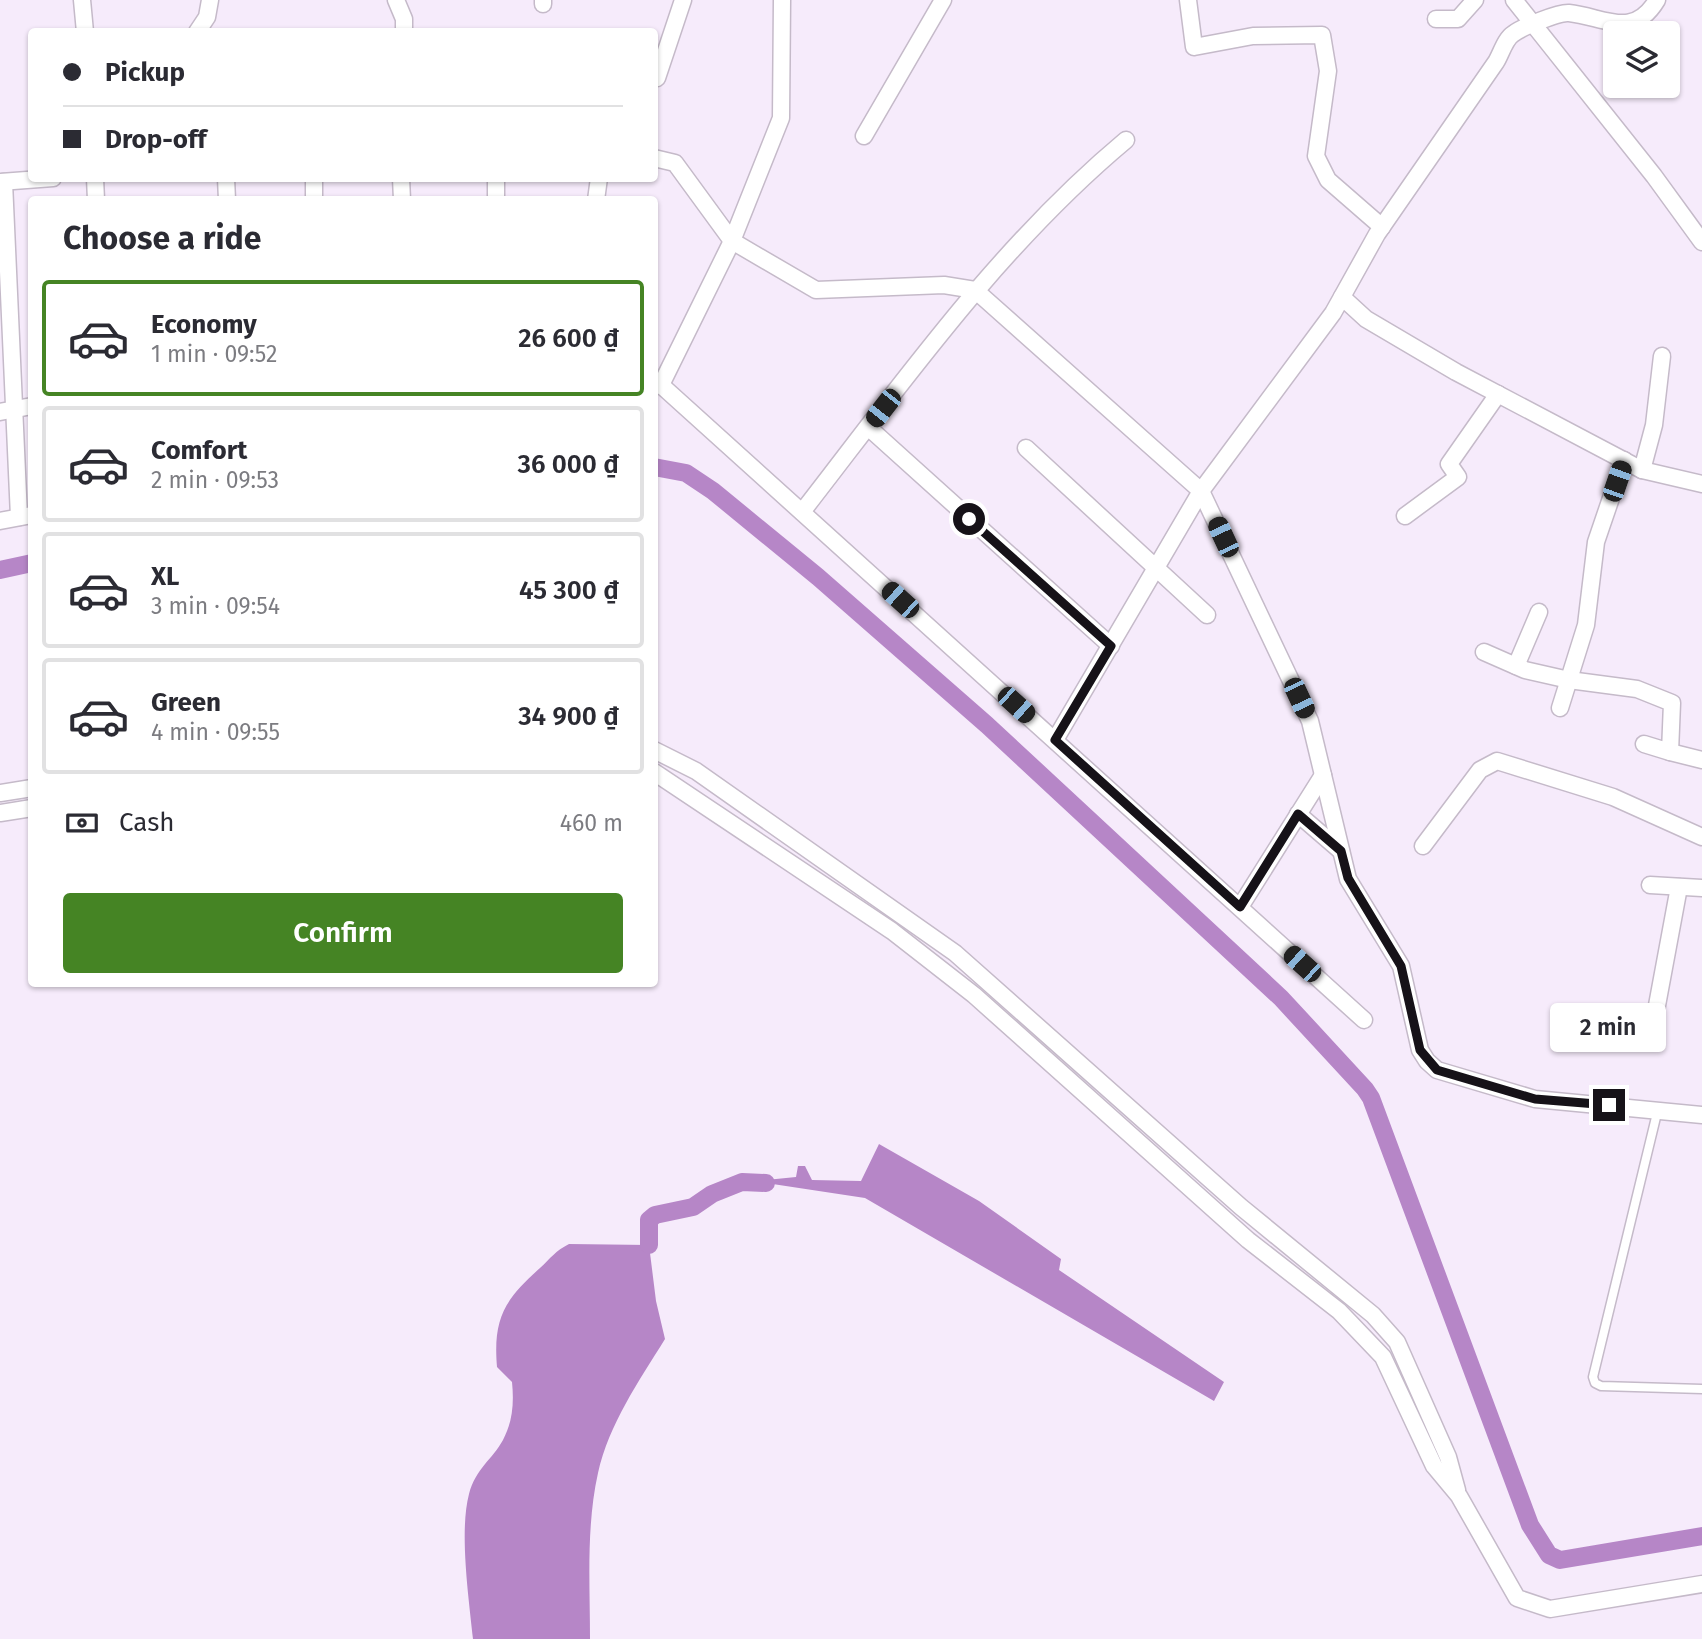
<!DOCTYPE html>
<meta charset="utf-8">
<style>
body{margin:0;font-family:"Fira Sans",sans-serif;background:#f2f2f3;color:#2b2b33;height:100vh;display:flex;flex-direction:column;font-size:26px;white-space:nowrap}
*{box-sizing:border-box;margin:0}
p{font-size:23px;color:#7c7c81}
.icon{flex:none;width:38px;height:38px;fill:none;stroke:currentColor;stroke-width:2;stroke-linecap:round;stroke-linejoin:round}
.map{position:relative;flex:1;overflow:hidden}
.drawer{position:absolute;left:28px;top:196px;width:630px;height:791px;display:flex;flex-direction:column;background:#fff;border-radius:7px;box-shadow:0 2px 5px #0004}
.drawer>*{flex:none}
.guide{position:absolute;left:28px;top:28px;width:630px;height:154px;border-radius:7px;box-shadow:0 2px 5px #0004;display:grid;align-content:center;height:154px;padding:0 35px;background:#fff}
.buttons{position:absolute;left:1603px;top:21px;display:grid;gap:14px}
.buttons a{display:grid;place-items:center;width:77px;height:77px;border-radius:7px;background:#fff;box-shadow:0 2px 5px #0004;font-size:35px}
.end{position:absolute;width:32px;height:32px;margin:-16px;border:9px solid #161218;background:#fff;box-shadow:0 0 0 4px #fff}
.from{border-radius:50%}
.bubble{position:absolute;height:49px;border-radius:7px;background:#fff;box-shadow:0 2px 5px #0004;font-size:23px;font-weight:600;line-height:49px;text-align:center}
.car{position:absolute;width:21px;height:42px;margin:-21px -10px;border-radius:9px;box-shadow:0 0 5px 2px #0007;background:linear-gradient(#222 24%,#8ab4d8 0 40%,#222 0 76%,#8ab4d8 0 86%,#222 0)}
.guide b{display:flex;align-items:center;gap:24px;height:66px;font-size:26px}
.guide b+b{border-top:2px solid #e1e1e2}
.guide i{width:18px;height:18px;background:#2b2b33}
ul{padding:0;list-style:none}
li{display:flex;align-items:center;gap:21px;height:116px;margin:0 14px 10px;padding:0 21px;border:4px solid #e1e1e2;border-radius:7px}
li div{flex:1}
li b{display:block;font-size:26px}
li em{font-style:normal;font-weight:600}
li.selected{border-color:#458424}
li>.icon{width:63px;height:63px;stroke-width:1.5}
h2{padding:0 35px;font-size:32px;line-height:84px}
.pay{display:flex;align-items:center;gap:18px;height:77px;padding:0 35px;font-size:26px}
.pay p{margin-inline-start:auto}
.action{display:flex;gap:14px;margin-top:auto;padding:14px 35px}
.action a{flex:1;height:80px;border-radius:7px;background:#458424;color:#fff;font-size:28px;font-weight:600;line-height:80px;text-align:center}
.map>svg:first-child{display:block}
.water{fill:#b686c7}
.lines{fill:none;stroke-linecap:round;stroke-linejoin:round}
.canal{stroke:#b686c7;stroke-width:18}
.service-casing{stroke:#c5bac9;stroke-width:11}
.minor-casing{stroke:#c5bac9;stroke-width:19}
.service{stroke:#fff;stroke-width:8}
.minor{stroke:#fff;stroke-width:16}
.route{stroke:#161218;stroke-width:9}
</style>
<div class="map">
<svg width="1702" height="1639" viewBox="0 0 1702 1639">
<rect width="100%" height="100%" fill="#f6ebfb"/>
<g class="water">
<polygon points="879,1144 979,1201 1061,1259 1059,1270 1224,1382 1214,1401 865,1198 766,1183 766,1180 796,1177 798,1166 805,1166 812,1180 861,1181"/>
<path d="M569,1244L649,1245L656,1301L665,1339C639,1381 609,1424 598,1473C586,1527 590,1584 590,1639H473C469,1599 459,1532 469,1494C476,1468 492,1460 503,1440C513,1421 514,1402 512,1382L497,1367C493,1319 504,1300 540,1268C551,1258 555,1251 569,1244Z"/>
</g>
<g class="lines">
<g class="canal">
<polyline points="654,467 686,473 713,491 818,577 987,725 1281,998 1365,1089 1371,1098 1530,1525 1549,1555 1560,1560 1702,1536"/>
<polyline points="0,570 32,563"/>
<polyline points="649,1245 649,1220 655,1215 693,1207 712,1194 742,1182 766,1183"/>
</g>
<g class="service-casing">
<polyline id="service" points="1658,1109 1593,1377 1595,1383 1601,1386 1702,1389"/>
</g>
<g class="minor-casing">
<g id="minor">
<polyline points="82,0 85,32"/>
<polyline points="396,0 404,19 404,32"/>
<polyline points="543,0 543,4"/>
<polyline points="1188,0 1194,47 1253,36 1322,35 1328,71 1316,156 1328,180 1382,227"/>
<polyline points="1514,0 1654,176 1702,242"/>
<polyline points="1436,19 1458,19 1475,0"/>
<polyline points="197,32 207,17 210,0"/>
<polyline points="657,78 683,0"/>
<polyline points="864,136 943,0"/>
<polyline points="654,158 675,163 732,241 816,290 944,285 975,290 1201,491 1310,721 1348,879 1401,966 1420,1050 1427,1061 1437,1070 1535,1099 1702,1115"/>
<polyline points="95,178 96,200"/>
<polyline points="226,178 227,200"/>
<polyline points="314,178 314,200"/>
<polyline points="401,178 402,200"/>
<polyline points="496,178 496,200"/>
<polyline points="0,182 53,178"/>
<polyline points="4,182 19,517"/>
<polyline points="596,200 599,178"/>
<polyline points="1342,297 1366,319 1456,372 1642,470 1702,484"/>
<polyline points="661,385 732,241 781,118 782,0"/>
<polyline points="654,386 661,385 1364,1020"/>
<polyline points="0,412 32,406"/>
<polyline points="868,427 1111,646"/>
<polyline points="1026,448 1207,615"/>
<polyline points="1642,470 1654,425 1662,356"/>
<path d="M802,512C903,382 999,246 1126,140"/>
<polyline points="1405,516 1458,477 1449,464 1498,394"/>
<polyline points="0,521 32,515"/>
<polyline points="1484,652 1525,670 1569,680 1637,689 1672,703 1670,752 1644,744"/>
<polyline points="1516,666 1539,612"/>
<polyline points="1560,708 1586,625 1596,542 1624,460"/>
<path d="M1055,740L1201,491L1333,313L1377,234L1496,62C1501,54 1505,39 1513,34C1522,27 1559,12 1569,13C1605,17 1633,40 1657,0"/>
<polyline points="654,750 696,771 955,953 1241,1207 1373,1315 1397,1342 1448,1457 1457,1490"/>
<polyline points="1670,752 1702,760"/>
<polyline points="654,772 892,931 974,995 1248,1240 1339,1311 1383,1357 1434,1466 1459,1496 1517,1598 1550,1609 1702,1584"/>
<polyline points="0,793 32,788"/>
<polyline points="0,813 32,808"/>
<polyline points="1298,814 1341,851"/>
<polyline points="1423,846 1480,770 1497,761 1613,797 1702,837"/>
<polyline points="1650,885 1702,888"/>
<polyline points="1240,907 1323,775"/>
<polyline points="1653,1027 1679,887"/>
</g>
</g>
<use href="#service" class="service"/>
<use href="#minor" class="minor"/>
</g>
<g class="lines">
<polyline class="route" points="969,519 1111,646 1055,740 1240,907 1298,814 1341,851 1348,878 1401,966 1420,1050 1437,1070 1535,1099 1609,1105"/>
</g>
</svg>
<div class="buttons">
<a><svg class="icon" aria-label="layers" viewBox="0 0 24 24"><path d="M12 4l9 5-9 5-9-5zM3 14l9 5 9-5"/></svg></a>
</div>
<i class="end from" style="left:969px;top:519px"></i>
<i class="end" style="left:1609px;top:1105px"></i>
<div class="bubble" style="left:1550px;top:1003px;width:116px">2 min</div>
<i class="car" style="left:883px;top:408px;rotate:218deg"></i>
<i class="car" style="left:1617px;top:481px;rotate:19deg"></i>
<i class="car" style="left:1223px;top:537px;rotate:335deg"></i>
<i class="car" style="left:900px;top:600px;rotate:312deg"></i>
<i class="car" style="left:1299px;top:698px;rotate:155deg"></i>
<i class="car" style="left:1016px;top:705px;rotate:132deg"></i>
<i class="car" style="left:1302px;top:964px;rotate:312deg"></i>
<div class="guide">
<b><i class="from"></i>Pickup</b>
<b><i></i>Drop-off</b>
</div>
<section class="drawer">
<h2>Choose a ride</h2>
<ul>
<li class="selected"><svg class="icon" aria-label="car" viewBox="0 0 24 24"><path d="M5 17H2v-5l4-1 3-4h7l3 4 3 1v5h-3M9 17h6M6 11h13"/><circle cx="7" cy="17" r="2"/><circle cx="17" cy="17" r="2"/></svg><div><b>Economy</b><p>1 min · 09:52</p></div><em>26 600 ₫</em></li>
<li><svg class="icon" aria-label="car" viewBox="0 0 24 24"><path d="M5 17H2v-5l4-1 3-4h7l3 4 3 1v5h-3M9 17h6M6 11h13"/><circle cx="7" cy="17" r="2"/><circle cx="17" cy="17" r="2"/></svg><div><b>Comfort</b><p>2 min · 09:53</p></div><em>36 000 ₫</em></li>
<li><svg class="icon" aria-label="car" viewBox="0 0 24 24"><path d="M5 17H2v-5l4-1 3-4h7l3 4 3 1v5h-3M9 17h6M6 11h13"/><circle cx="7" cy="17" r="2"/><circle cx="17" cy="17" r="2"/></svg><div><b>XL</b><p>3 min · 09:54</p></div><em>45 300 ₫</em></li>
<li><svg class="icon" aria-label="car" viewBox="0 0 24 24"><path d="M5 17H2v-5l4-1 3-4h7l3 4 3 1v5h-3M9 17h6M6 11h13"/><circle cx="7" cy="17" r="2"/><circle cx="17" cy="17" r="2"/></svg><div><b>Green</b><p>4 min · 09:55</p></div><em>34 900 ₫</em></li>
</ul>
<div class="pay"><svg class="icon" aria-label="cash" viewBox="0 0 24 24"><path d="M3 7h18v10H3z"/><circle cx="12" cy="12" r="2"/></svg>Cash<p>460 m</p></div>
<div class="action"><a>Confirm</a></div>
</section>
</div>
